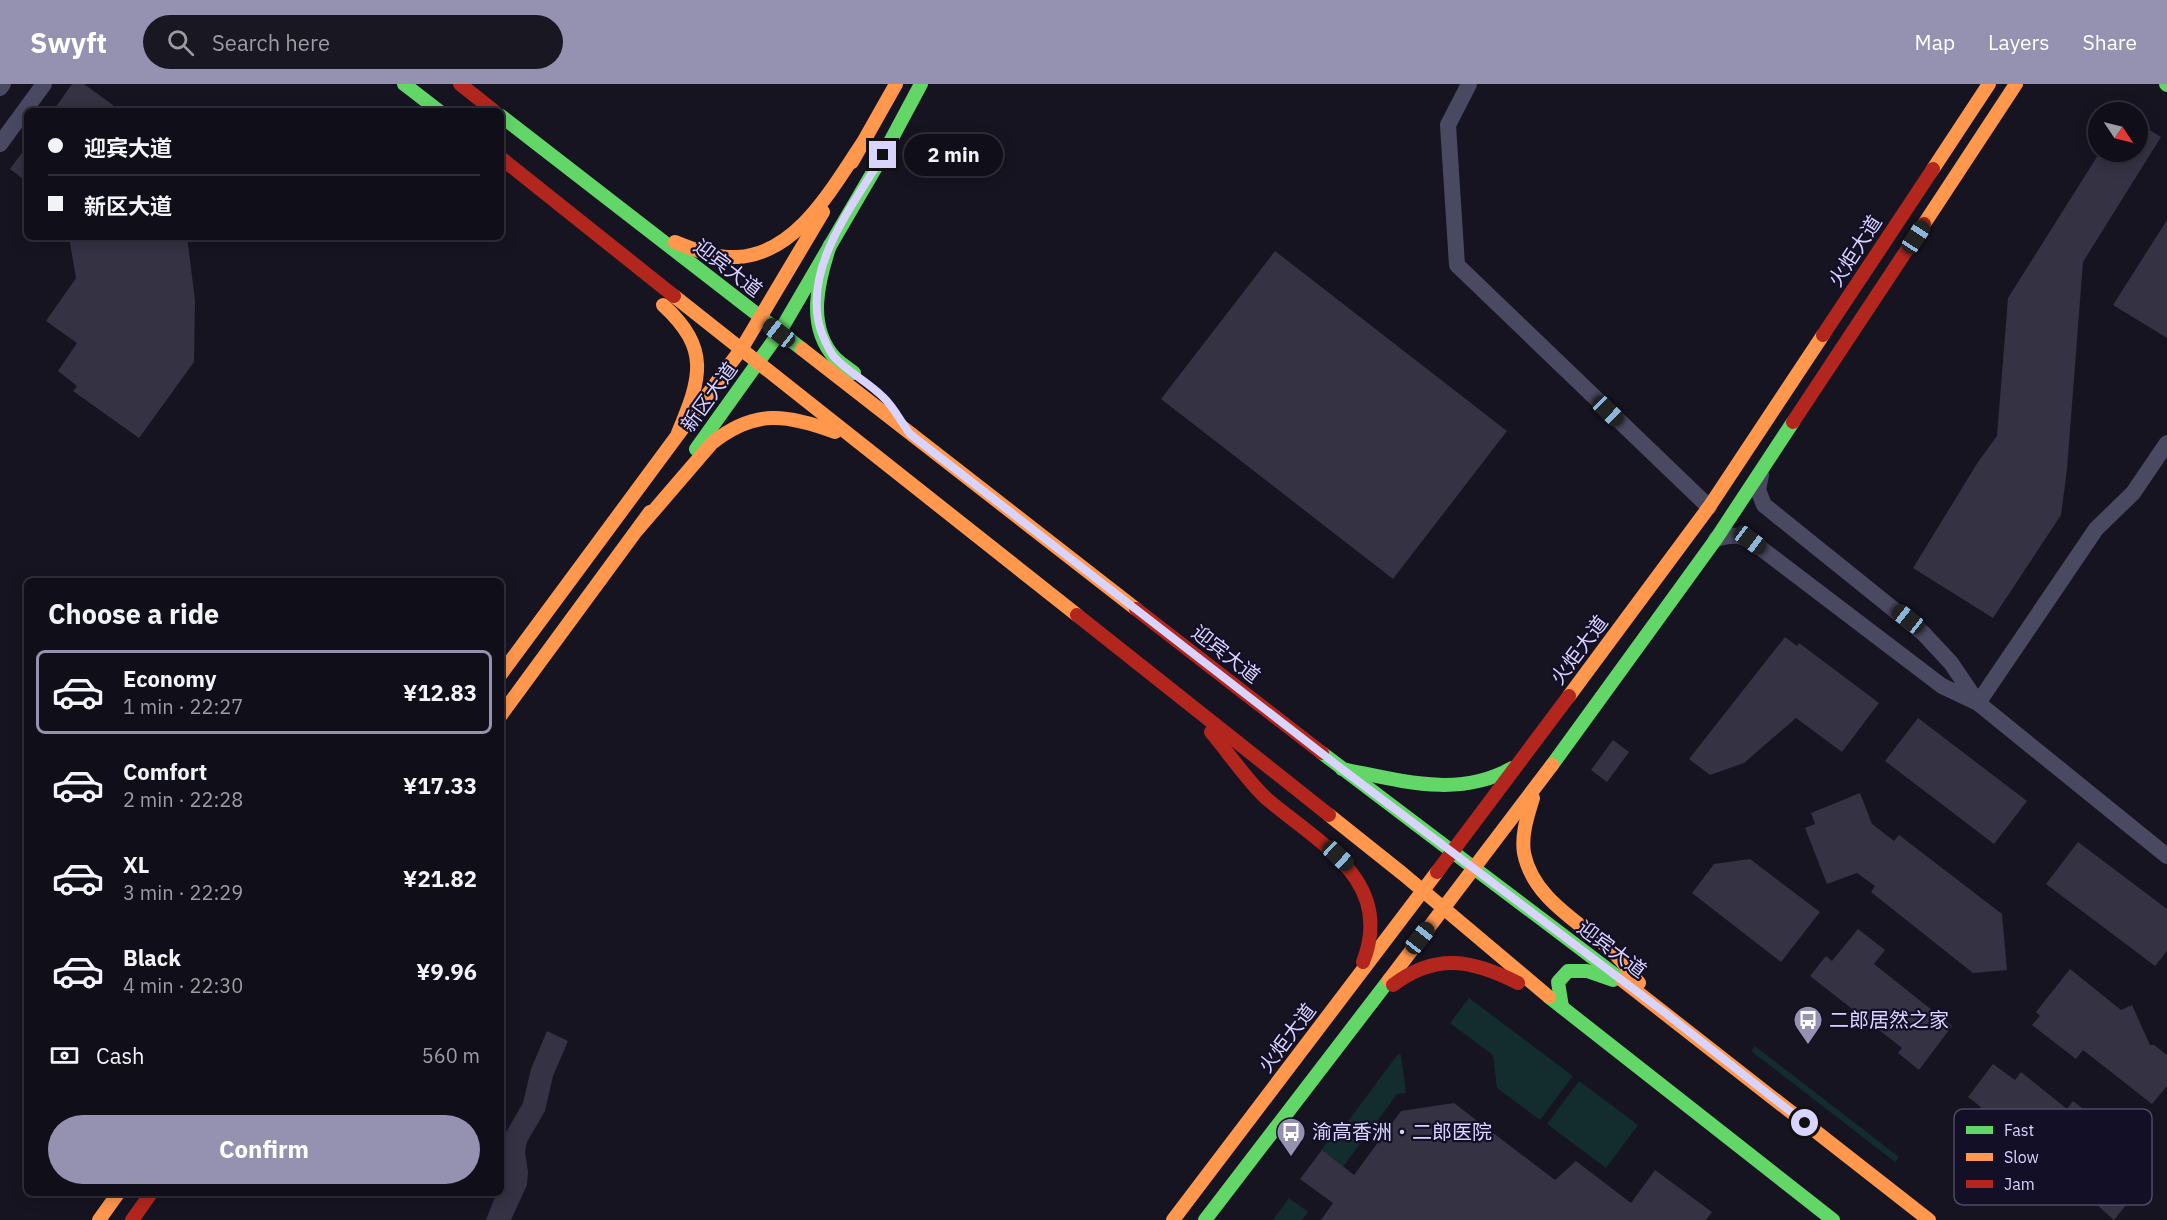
<!DOCTYPE html>
<meta charset="utf-8">
<style>
body{margin:0;font-family:"IBM Plex Sans","Noto Sans SC",sans-serif;background:#191822;color:#f1f3f6;height:100vh;display:flex;flex-direction:column;font-size:22px;white-space:nowrap}
*{box-sizing:border-box;margin:0}
p{font-size:20px;color:#9c9ca2}
.icon{flex:none;width:33px;height:33px;fill:none;stroke:currentColor;stroke-width:2;stroke-linecap:round;stroke-linejoin:round}
.map{position:relative;flex:1;overflow:hidden}
.details{position:absolute;left:24px;top:494px;width:480px;height:618px;display:flex;flex-direction:column;background:#100f19;border-radius:9px;box-shadow:0 3px 15px #0003,0 0 0 2px #302f38}
.details>*{flex:none}
.top-card{position:absolute;left:24px;top:24px;width:480px;height:132px;border-radius:9px;box-shadow:0 3px 15px #0003,0 0 0 2px #302f38;display:grid;align-content:center;height:132px;padding:0 24px;background:#100f19}
.needle{width:39px;rotate:125deg}
.tools{position:absolute;left:2088px;top:18px;display:grid;gap:12px}
.tools a{display:grid;place-items:center;width:60px;height:60px;border-radius:50%;background:#100f19;box-shadow:0 3px 15px #0003,0 0 0 2px #302f38;font-size:30px}
.end{position:absolute;width:27px;height:27px;margin:-14px;border:8px solid #d9d4ff;background:#111;box-shadow:0 0 0 3px #111}
.from{border-radius:50%}
.bubble{position:absolute;height:42px;border-radius:21px;background:#100f19;box-shadow:0 3px 15px #0003,0 0 0 2px #302f38;font-size:20px;font-weight:800;line-height:42px;text-align:center}
.car{position:absolute;width:18px;height:36px;margin:-18px -9px;border-radius:8px;box-shadow:0 0 4px 2px #0007;background:linear-gradient(#222 24%,#8ab4d8 0 40%,#222 0 76%,#8ab4d8 0 86%,#222 0)}
.top-card b{display:flex;align-items:center;gap:21px;height:57px;font-size:22px}
.top-card b+b{border-top:2px solid #302f38}
.top-card i{width:15px;height:15px;background:#f1f3f6}
ul{padding:0;list-style:none}
li{display:flex;align-items:center;gap:18px;height:84px;margin:0 12px 9px;padding:0 12px;border:3px solid transparent;border-radius:9px}
li div{flex:1}
li b{display:block;font-size:22px}
li em{font-style:normal;font-weight:800}
li.active{border-color:#9591b1}
li>.icon{width:54px;height:54px;stroke-width:1.5}
h2{padding:0 24px;font-size:27px;line-height:72px}
.pay{display:flex;align-items:center;gap:15px;height:66px;padding:0 24px;font-size:22px}
.pay p{margin-inline-start:auto}
.action{display:flex;gap:12px;margin-top:auto;padding:12px 24px}
.action a{flex:1;height:69px;border-radius:36px;background:#9591b1;color:#fff;font-size:24px;font-weight:800;line-height:69px;text-align:center}
header{display:flex;align-items:center;gap:36px;box-sizing:border-box;height:84px;padding:0 30px;background:#9591b1;color:#fff}
header strong{font-size:28px}
nav{display:flex;gap:33px;margin-inline-start:auto;font-size:21px}
.search{width:420px;height:54px;background:#191822;display:flex;align-items:center;gap:15px;box-sizing:border-box;padding:0 21px;border-radius:33px;color:#9c9ca2;font-size:22px}
.map>svg:first-child{display:block}
.green{fill:#132c2d}
.building{fill:#343243}
.lines{fill:none;stroke-linecap:round;stroke-linejoin:round}
.street{stroke:#4a4962;stroke-width:16}
.fast{stroke:#63d668;stroke-width:14}
.slow{stroke:#ff974d;stroke-width:14}
.jam{stroke:#b3261e;stroke-width:14}
.route{stroke:#d9d4ff;stroke-width:8}
.labels{text-anchor:middle;stroke-width:4.5;stroke-linejoin:round;paint-order:stroke}
.street-label{font-size:20px;fill:#d9d4ff;stroke:#130f26}
.poi-label{font-size:20px;fill:#d9d4ff;stroke:#130f26;text-anchor:start}
.key{fill:#130f26;stroke:#4e4a67;stroke-width:1.5}
.key-label{font-size:16px;fill:#d9d4ff}
</style>
<header>
<strong>Swyft</strong>
<div class="search"><svg class="icon" aria-label="search" viewBox="0 0 24 24"><circle cx="10" cy="10" r="6"/><path d="M15 15l6 6"/></svg>Search here</div>
<nav><a>Map</a><a>Layers</a><a>Share</a></nav>
</header>
<div class="map">
<svg width="2167" height="1136" viewBox="0 0 2167 1136">
<rect width="100%" height="100%" fill="#161421"/>
<g class="green">
<polygon points="1469,914 1573,992 1540,1036 1497,1004 1493,971 1450,939"/>
<polygon points="1755,962 1899,1073 1895,1078 1751,967"/>
<polygon points="1398,970 1401,971 1406,1009 1397,1010 1365,1054 1346,1040"/>
<polygon points="1579,997 1638,1041 1606,1084 1547,1040"/>
<polygon points="1342,1046 1360,1060 1322,1111 1315,1106 1336,1077 1321,1066 1330,1055 1334,1057"/>
<polygon points="1289,1114 1308,1128 1302,1136 1273,1136"/>
</g>
<g class="building">
<polygon points="72,0 84,0 121,27 53,27"/>
<polygon points="2138,39 2161,53 2083,178 2067,385 2061,431 1993,534 1913,484 1978,378 1997,352 2008,214 2100,68 2138,68"/>
<polygon points="27,62 27,98 10,85"/>
<polygon points="2167,136 2167,254 2113,221"/>
<polygon points="69,153 187,153 195,216 194,278 139,354 73,307 77,302 58,287 77,259 46,237 76,194"/>
<polygon points="1275,167 1507,347 1393,495 1161,315"/>
<polygon points="1785,553 1797,562 1799,559 1879,619 1842,668 1796,634 1744,679 1710,691 1689,675"/>
<polygon points="1918,634 2027,717 1994,760 1885,677"/>
<polygon points="1613,656 1629,668 1607,698 1591,686"/>
<polygon points="1860,709 1872,740 1894,757 1899,751 2002,830 2007,886 1973,889 1871,808 1875,802 1857,789 1827,800 1805,744 1815,740 1811,729"/>
<polygon points="2078,758 2167,825 2167,867 2155,882 2046,800"/>
<polygon points="1750,775 1820,828 1781,878 1692,809 1714,780"/>
<polygon points="1858,845 1885,866 1874,880 1952,942 1919,986 1898,969 1902,964 1810,892 1826,872 1832,877"/>
<polygon points="2070,885 2121,926 2132,921 2150,961 2154,961 2167,971 2167,1002 2152,1020 2083,966 2076,975 2032,941 2040,932 2036,928"/>
<polygon points="547,947 568,957 553,992 545,1027 527,1058 525,1068 528,1088 527,1101 511,1136 486,1136 497,1108 501,1108 501,1101 506,1092 502,1083 501,1066 505,1050 523,1019 531,985"/>
<polygon points="1993,980 2015,996 2021,988 2067,1025 2073,1017 2135,1064 2118,1086 2140,1103 2114,1136 2026,1058 2021,1064 1976,1029 1981,1023 1968,1013"/>
<polygon points="1454,1019 1555,1096 1576,1077 1631,1119 1655,1086 1712,1128 1706,1136 1321,1136 1333,1119 1300,1095 1322,1066 1354,1091 1401,1027"/>
</g>
<g class="lines">
<g class="street">
<polyline points="1469,0 1448,41 1457,181 1709,423"/>
<polyline points="0,4 3,0"/>
<polyline points="0,60 44,0"/>
<polyline points="2167,359 2133,409 2096,445 1978,619 2167,772"/>
<path d="M1716,455C1729,451 1738,450 1750,456L1942,602L1978,619L1951,579L1923,549L1764,421L1758,406L1761,391"/>
</g>
<g class="fast">
<polyline points="404,0 439,27"/>
<polyline points="2166,0 2167,1"/>
<polyline points="501,32 802,265"/>
<path d="M830,161C818,197 806,242 835,274C841,280 848,284 854,289"/>
<polyline points="696,365 779,249 883,71 921,0"/>
<polyline points="1322,669 1622,896"/>
<polyline points="1552,681 1716,455 1793,338"/>
<path d="M1342,685C1399,696 1458,715 1512,684"/>
<polyline points="1549,913 1833,1136"/>
<polyline points="1562,923 1558,898 1568,887 1587,887 1613,896"/>
<polyline points="1205,1136 1389,896"/>
</g>
<g class="slow">
<polyline points="852,78 896,0"/>
<polyline points="1933,85 1989,0"/>
<polyline points="1924,140 2016,0"/>
<path d="M675,158C695,166 715,174 737,173C797,170 832,104 862,60"/>
<polyline points="674,212 1077,531"/>
<path d="M663,221C711,265 701,294 678,349"/>
<polyline points="802,265 1136,525"/>
<path d="M638,445L712,359C755,325 787,330 835,348"/>
<polyline points="501,590 742,264 823,128"/>
<polyline points="1569,612 1709,423 1823,251"/>
<polyline points="501,631 650,428"/>
<path d="M1533,714C1528,731 1521,750 1524,769C1533,815 1580,838 1612,867C1622,876 1630,888 1639,899"/>
<polyline points="1329,731 1403,790 1549,913"/>
<polyline points="1389,896 1552,681"/>
<polyline points="1622,896 1929,1136"/>
<polyline points="99,1136 119,1108"/>
<polyline points="1173,1136 1437,788"/>
</g>
<g class="jam">
<polyline points="460,0 494,27"/>
<polyline points="501,74 674,212"/>
<polyline points="1823,251 1933,85"/>
<polyline points="1793,338 1924,140"/>
<polyline points="1136,525 1322,669"/>
<polyline points="1077,531 1329,731"/>
<path d="M1211,648C1228,668 1248,698 1267,715C1319,759 1395,797 1363,878"/>
<polyline points="1437,788 1569,612"/>
<path d="M1393,901C1436,868 1473,876 1518,899"/>
<polyline points="132,1136 152,1108"/>
</g>
</g>
<g class="lines">
<path class="route" d="M883,71C853,122 801,185 821,247C825,257 829,268 836,275C850,289 869,299 883,313C894,323 901,338 910,350L1342,685L1664,928L1805,1039"/>
</g>
<defs>
<g id="bus-pin" transform="scale(1.5)"><path d="M0 17L-7.5 6A9.5 9.5 0 1 1 7.5 6Z" fill="#9591b1" stroke="#130f26"/><path d="M-5-6H5V4H4V6H2V4H-2V6H-4V4H-5ZM-3.5-4V0h7V-4ZM-3.5 1.2v1.5H-2V1.2ZM2 1.2v1.5H3.5V1.2Z" fill="#fff"/></g>
</defs>
<g fill-rule="evenodd">
<use href="#bus-pin" x="1808" y="936"/>
<use href="#bus-pin" x="1291" y="1048"/>
</g>
<g class="labels">
<g class="street-label">
<text transform="translate(1855 167) rotate(-57)" y="7">火炬大道</text>
<text transform="translate(728 184) rotate(38)" y="7">迎宾大道</text>
<text transform="translate(709 313) rotate(-54)" y="7">新区大道</text>
<text transform="translate(1579 566) rotate(-53)" y="7">火炬大道</text>
<text transform="translate(1226 570) rotate(38)" y="7">迎宾大道</text>
<text transform="translate(1612 865) rotate(37)" y="7">迎宾大道</text>
<text transform="translate(1287 954) rotate(-53)" y="7">火炬大道</text>
</g>
<g class="poi-label">
<text x="1829" y="943">二郎居然之家</text>
<text x="1312" y="1055">渝高香洲‧二郎医院</text>
</g>
</g>
<rect x="1954" y="1025" width="198" height="96" rx="9" class="key"/>
<rect x="1966" y="1042" width="27" height="8" fill="#63d668"/>
<rect x="1966" y="1069" width="27" height="8" fill="#ff974d"/>
<rect x="1966" y="1096" width="27" height="8" fill="#b3261e"/>
<g class="key-label">
<text x="2004" y="1052">Fast</text>
<text x="2004" y="1079">Slow</text>
<text x="2004" y="1106">Jam</text>
</g>
</svg>
<div class="tools">
<a><svg class="needle" viewBox="-14 -14 28 28"><path d="M0-13l5 13h-10z" fill="#e53935"/><path d="M0 13l5-13h-10z" fill="#9c9ca2"/></svg></a>
</div>
<i class="end from" style="left:1805px;top:1039px"></i>
<i class="end" style="left:883px;top:71px"></i>
<div class="bubble" style="left:904px;top:50px;width:99px">2 min</div>
<i class="car" style="left:1916px;top:153px;rotate:33deg"></i>
<i class="car" style="left:779px;top:249px;rotate:308deg"></i>
<i class="car" style="left:1608px;top:327px;rotate:134deg"></i>
<i class="car" style="left:1750px;top:456px;rotate:127deg"></i>
<i class="car" style="left:1908px;top:535px;rotate:308deg"></i>
<i class="car" style="left:1338px;top:772px;rotate:133deg"></i>
<i class="car" style="left:1420px;top:854px;rotate:38deg"></i>
<div class="top-card">
<b><i class="from"></i>迎宾大道</b>
<b><i></i>新区大道</b>
</div>
<section class="details">
<h2>Choose a ride</h2>
<ul>
<li class="active"><svg class="icon" aria-label="car" viewBox="0 0 24 24"><path d="M5 17H2v-5l4-1 3-4h7l3 4 3 1v5h-3M9 17h6M6 11h13"/><circle cx="7" cy="17" r="2"/><circle cx="17" cy="17" r="2"/></svg><div><b>Economy</b><p>1 min · 22:27</p></div><em>¥12.83</em></li>
<li><svg class="icon" aria-label="car" viewBox="0 0 24 24"><path d="M5 17H2v-5l4-1 3-4h7l3 4 3 1v5h-3M9 17h6M6 11h13"/><circle cx="7" cy="17" r="2"/><circle cx="17" cy="17" r="2"/></svg><div><b>Comfort</b><p>2 min · 22:28</p></div><em>¥17.33</em></li>
<li><svg class="icon" aria-label="car" viewBox="0 0 24 24"><path d="M5 17H2v-5l4-1 3-4h7l3 4 3 1v5h-3M9 17h6M6 11h13"/><circle cx="7" cy="17" r="2"/><circle cx="17" cy="17" r="2"/></svg><div><b>XL</b><p>3 min · 22:29</p></div><em>¥21.82</em></li>
<li><svg class="icon" aria-label="car" viewBox="0 0 24 24"><path d="M5 17H2v-5l4-1 3-4h7l3 4 3 1v5h-3M9 17h6M6 11h13"/><circle cx="7" cy="17" r="2"/><circle cx="17" cy="17" r="2"/></svg><div><b>Black</b><p>4 min · 22:30</p></div><em>¥9.96</em></li>
</ul>
<div class="pay"><svg class="icon" aria-label="cash" viewBox="0 0 24 24"><path d="M3 7h18v10H3z"/><circle cx="12" cy="12" r="2"/></svg>Cash<p>560 m</p></div>
<div class="action"><a>Confirm</a></div>
</section>
</div>
